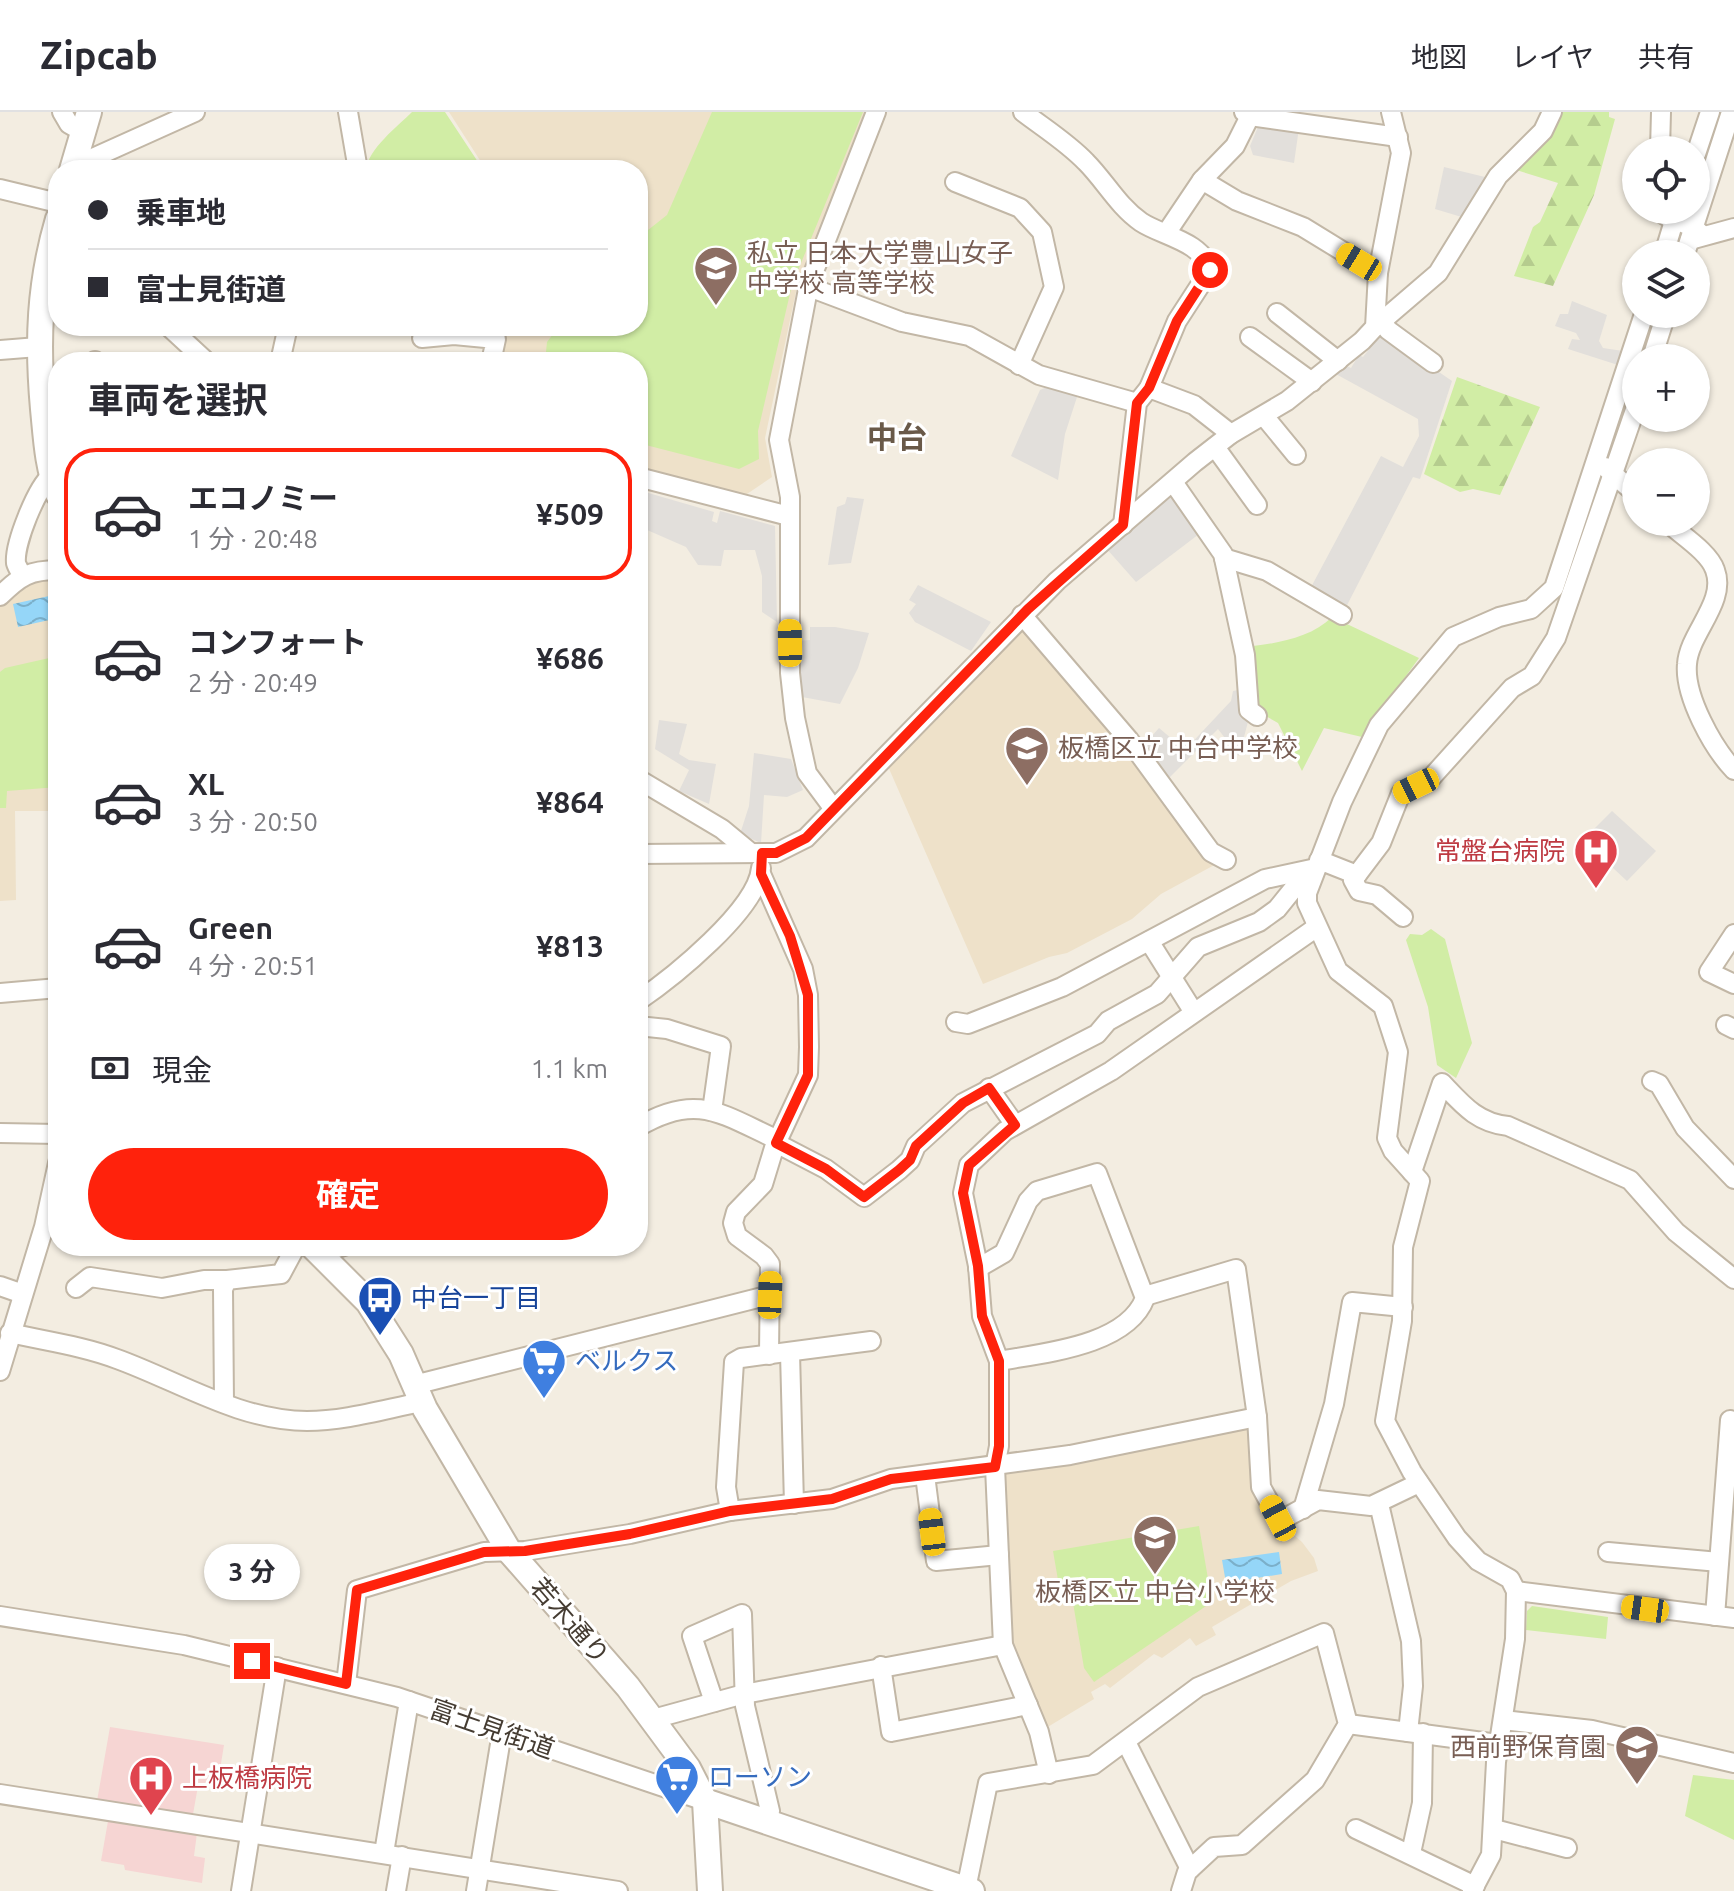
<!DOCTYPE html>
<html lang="ja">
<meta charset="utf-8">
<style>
body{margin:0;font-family:Ubuntu,"Noto Sans JP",sans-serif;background:#f2f2f3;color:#2b2b33;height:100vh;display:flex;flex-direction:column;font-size:30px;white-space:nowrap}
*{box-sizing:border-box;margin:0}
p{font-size:26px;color:#7c7c81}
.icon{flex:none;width:44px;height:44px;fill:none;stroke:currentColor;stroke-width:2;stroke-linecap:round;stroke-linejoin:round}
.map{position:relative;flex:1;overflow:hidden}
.panel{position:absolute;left:48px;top:240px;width:600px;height:904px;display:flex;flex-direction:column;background:#fff;border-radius:32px;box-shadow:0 2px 6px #0004}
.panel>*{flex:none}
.banner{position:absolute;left:48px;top:48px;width:600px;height:176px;border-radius:32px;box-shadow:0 2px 6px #0004;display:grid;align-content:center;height:176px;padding:0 40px;background:#fff}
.controls{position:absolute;left:1622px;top:24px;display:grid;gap:16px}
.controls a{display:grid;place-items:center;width:88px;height:88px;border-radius:50%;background:#fff;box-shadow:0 2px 6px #0004;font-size:40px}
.end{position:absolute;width:36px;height:36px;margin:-18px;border:10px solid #ff220c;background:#fff;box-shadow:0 0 0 4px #fff}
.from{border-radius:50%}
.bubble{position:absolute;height:56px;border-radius:28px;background:#fff;box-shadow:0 2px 6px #0004;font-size:26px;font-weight:700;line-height:56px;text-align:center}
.car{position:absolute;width:24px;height:48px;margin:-24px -12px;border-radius:10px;box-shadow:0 0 6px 2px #0007;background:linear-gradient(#f5c518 24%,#345 0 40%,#f5c518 0 76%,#345 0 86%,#f5c518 0)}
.banner b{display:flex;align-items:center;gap:28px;height:76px;font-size:30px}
.banner b+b{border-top:2px solid #e1e1e2}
.banner i{width:20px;height:20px;background:#2b2b33}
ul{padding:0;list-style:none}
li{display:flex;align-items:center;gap:24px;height:132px;margin:0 16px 12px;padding:0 24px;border:4px solid transparent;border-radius:32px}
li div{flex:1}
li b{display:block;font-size:30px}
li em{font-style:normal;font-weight:700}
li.selected{border-color:#ff220c}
li>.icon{width:72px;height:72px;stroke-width:1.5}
h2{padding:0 40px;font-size:36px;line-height:96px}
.pay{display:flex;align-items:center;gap:20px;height:88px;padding:0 40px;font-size:30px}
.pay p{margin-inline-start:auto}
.action{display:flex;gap:16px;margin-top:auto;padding:16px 40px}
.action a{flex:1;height:92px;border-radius:48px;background:#ff220c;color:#fff;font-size:32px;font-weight:700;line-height:92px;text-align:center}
header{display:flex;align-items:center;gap:48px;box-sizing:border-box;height:112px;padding:0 40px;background:#fff;border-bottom:2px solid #e1e1e2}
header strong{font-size:38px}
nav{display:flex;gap:44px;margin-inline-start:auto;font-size:28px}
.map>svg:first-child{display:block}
.education{fill:#eee1c9}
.medical{fill:#f6d5d3}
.forest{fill:url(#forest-firs)}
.park{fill:#d1eda5}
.parking{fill:#e2dfdb}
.water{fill:url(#water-waves)}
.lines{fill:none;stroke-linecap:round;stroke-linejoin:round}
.minor-casing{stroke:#c2b7a6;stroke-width:22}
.tertiary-casing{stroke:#c2b7a6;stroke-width:28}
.minor{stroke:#fff;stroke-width:18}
.tertiary{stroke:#fff;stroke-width:24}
.route{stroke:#ff220c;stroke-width:10}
.labels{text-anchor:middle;stroke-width:6;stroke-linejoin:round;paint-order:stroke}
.education-label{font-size:26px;fill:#785e54;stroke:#fff;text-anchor:start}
.health-label{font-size:26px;fill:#be3a42;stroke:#fff;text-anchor:end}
.transit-label{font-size:26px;fill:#164399;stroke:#fff;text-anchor:start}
.shop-label{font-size:26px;fill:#366cbe;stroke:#fff;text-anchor:start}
.street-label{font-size:26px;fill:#453c32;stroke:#fff}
.quarter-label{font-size:30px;font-weight:bold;fill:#695948;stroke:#fff}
</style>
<header>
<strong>Zipcab</strong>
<nav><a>地図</a><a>レイヤ</a><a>共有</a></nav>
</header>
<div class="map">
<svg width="1734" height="1779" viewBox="0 0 1734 1779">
<defs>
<pattern id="forest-firs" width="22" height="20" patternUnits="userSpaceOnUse" patternTransform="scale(2)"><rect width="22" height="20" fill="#d1eda5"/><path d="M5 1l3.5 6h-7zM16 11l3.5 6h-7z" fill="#b5cc8e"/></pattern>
<pattern id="water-waves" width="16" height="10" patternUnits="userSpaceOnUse" patternTransform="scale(2)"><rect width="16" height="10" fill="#95d6f8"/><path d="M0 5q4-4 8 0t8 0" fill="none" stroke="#7bafc9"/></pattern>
</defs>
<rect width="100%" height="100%" fill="#f3ede1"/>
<g class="education">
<polygon points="449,0 867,0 797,175 765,326 772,365 744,384 638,357 638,250 497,250 492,214 638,214 638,58 498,58 498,53 483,53"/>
<polygon points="34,469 58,469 58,699 15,699 16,788 0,789 0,495 16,478"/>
<polygon points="1020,517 1027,517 1218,751 1161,782 1132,807 1067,841 1049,845 983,872 887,652"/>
<polygon points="1246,1311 1253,1316 1281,1412 1302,1430 1314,1446 1318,1459 1291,1469 1212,1515 1216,1523 1196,1534 1190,1526 1162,1546 1154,1542 1110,1576 1105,1572 1091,1580 1094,1587 1046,1616 1008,1527 1001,1367 1004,1360"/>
</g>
<polygon class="medical" points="110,1615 224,1633 217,1676 198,1674 190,1719 197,1721 194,1744 205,1746 202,1771 125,1758 124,1753 101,1749 111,1692 97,1689"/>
<g class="forest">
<polygon points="1560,0 1609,0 1609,5 1615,7 1594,83 1553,174 1514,164 1533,115 1540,110 1558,71 1513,57"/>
<polygon points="1457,265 1540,295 1500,383 1473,377 1460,380 1424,362"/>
</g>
<g class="park">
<path d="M412,0H445L478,50L470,58H366C368,37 398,14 412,0Z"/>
<polygon points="712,0 863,0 792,173 758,319 759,347 739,357 638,331 638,250 545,250 547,230 559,214 638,214 638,126 667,103"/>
<path d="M1332,505L1419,546L1362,625L1324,616L1302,659L1278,611L1255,598L1253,534C1279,531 1312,525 1332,505Z"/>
<polygon points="58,544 58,675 7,679 6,696 0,696 0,560 5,556"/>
<polygon points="1431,817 1445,827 1472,931 1456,966 1437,953 1428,895 1406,828 1410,822 1422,823"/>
<polygon points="1199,1414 1212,1490 1094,1570 1084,1556 1069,1467 1058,1468 1053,1439"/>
<polygon points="1532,1494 1608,1505 1606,1527 1526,1518 1527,1499"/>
<polygon points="1693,1663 1734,1668 1734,1728 1685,1704"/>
</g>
<g class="parking">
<polygon points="1260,10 1299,16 1294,51 1253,43 1250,34"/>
<polygon points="1444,55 1489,66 1465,106 1435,97"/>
<polygon points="1572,189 1607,203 1599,229 1603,236 1623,239 1618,253 1568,237 1572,227 1580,228 1576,221 1555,214 1560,202 1568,202"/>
<polygon points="1382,221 1452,269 1420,367 1413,365 1344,499 1309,479 1381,344 1403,355 1419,324 1418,307 1334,261 1345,253 1351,256 1359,243 1363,245"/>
<polygon points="1049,274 1078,282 1065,322 1058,368 1011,344 1040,278"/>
<polygon points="638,378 714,400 712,409 717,411 720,399 775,414 777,510 762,500 762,464 755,438 724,438 721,454 698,453 686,435 638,414"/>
<polygon points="1173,381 1203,419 1136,470 1106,436"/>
<polygon points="847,385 864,387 851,451 828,453 837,395 845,392"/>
<polygon points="918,473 991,510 971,539 915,510 909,501 916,492 909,488"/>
<polygon points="810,515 835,515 869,521 858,556 840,592 802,585 797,529 810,528"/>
<polygon points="1238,578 1239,596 1249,606 1239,644 1218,617 1169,666 1145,632 1159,616 1185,638 1231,589 1233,579"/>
<polygon points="659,608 687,612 679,642 689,648 716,652 709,692 679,679 689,658 655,637"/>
<polygon points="754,641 791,647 803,678 787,685 764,683 761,731 740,722 749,694"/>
<polygon points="1612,699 1656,739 1627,769 1583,728"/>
</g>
<g class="water">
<polygon points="58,482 58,506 18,515 13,492"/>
<polygon points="1279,1440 1282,1462 1226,1471 1222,1448"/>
</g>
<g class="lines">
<g class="minor-casing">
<g id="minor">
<polyline points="62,0 69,12 83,20"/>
<polyline points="348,0 358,58"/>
<path d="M1023,0C1044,16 1068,31 1086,50C1105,69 1118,94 1141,110C1162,124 1202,129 1210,158L1177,209L1149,276L1137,291L1123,413"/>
<polyline points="1244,0 1250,4 1398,25"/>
<polyline points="1660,38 1661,0"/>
<polyline points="1696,42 1710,0"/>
<polyline points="75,47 84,50 195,0"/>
<polyline points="1202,68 1235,34 1250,4"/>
<polyline points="955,70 1020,96 1042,120 1054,175 1019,253"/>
<polyline points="0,77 58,91"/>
<path d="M1659,98C1670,111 1690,109 1701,122"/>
<polyline points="1167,120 1202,68 1237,89 1303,115 1378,161"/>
<polyline points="1690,128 1734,116"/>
<polyline points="1664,142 1677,99"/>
<polyline points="1685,142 1731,0"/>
<polyline points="809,175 902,210 969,224 1039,263 1137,291"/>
<polyline points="1277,201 1338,249"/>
<polyline points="1383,210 1388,218 1433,251"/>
<polyline points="168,214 207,250"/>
<polyline points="1375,215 1438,161 1498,64 1543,19 1552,0"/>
<polyline points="1250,225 1312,270"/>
<polyline points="422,226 454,223 496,227 491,250"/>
<polyline points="0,238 38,235"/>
<polyline points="1652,246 1666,202"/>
<polyline points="95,249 96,250"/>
<polyline points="280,250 288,214"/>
<polyline points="1149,276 1194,293 1231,322"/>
<polyline points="1264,304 1296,343"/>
<polyline points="1215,335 1257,393"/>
<polyline points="1605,355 1636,382"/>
<polyline points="638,365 789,404"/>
<polyline points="1173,370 1223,442 1245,543 1249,598 1257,604"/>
<path d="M1667,410C1681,423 1709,440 1715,458C1727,490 1689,521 1687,552C1684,584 1713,636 1734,658"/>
<polyline points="1224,446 1267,459 1342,503"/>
<path d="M22,463C20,459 17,455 16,451C14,432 37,375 51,364"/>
<path d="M0,484C20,464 30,458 58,458"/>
<polyline points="1022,503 1129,628 1211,740 1226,748"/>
<polyline points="638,667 722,717 751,741"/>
<polyline points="833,696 807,661 795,606 790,561 790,385 779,328 809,172 876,0"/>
<polyline points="638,742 776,741 806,726 1057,469 1195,350 1231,322 1287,289 1362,229 1375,215 1378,161 1401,41 1391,0"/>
<polyline points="1319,748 1357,763"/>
<polyline points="761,762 803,857 808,883 809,935 808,963 774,1036 763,1072 736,1100 733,1111 737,1124 764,1144 770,1152 769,1243"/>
<polyline points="1403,805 1377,783 1359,779 1353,768 1381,731 1401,681 1430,667 1512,576 1532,564 1556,526 1636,295"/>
<polyline points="1734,822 1709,860 1734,872"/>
<polyline points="1149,829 1193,899"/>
<polyline points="0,881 58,876"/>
<path d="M638,889C672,866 757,798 761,756"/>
<polyline points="956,910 968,912 1062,875 1265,767 1316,756"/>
<polyline points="1726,913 1734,917"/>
<polyline points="638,914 667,917 721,934 712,999"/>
<polyline points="1652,969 1659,972 1685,1016 1734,1067"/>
<polyline points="989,976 1015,1013"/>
<path d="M638,1015C697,980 721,1002 778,1028"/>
<polyline points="0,1021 58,1022"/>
<polyline points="776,1031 826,1057 864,1085 899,1058 910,1048 916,1034 963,991 1097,922 1108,909 1157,882 1198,835 1259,810 1277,797 1294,776 1310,770"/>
<path d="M1412,1060L1442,971C1462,992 1477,1011 1508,1014L1630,1068L1676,1120L1734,1167"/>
<polyline points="321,1141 344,1134"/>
<path d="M978,1156L1004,1141L1028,1089L1037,1079L1097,1061L1145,1186C1127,1234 1043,1241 999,1249"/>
<polyline points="0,1174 23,1182"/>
<polyline points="76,1176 90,1165 162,1176 204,1168 227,1168"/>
<polyline points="1145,1184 1236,1157 1257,1305 1261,1375 1278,1406 1285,1406 1318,1388 1371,1394 1419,1371"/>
<path d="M10,1221C45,1229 83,1234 117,1247C178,1269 240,1309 307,1309C345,1309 385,1297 422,1290"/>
<polyline points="790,1241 794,1392"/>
<polyline points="0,1259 44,1115 58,1051"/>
<polyline points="414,1273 770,1183"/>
<polyline points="224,1291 223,1177 227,1168 281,1162 296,1134"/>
<polyline points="925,1363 936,1449 999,1443"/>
<polyline points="1379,1392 1411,1529 1413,1574 1408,1620"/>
<polyline points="1303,1397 1334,1292 1352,1190 1403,1195"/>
<polyline points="730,1399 726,1375 734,1250 741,1246 871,1229"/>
<polyline points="1608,1440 1719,1450"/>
<polyline points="1516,1479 1734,1506"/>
<polyline points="0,1504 184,1533 397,1585 705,1689"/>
<polyline points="1715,1504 1730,1308 1734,1309"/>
<polyline points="881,1554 891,1620 1028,1593"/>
<polyline points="346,1572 357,1478 484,1440 525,1439 630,1422 730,1399 832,1387 891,1367 1070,1343 1257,1305"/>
<polyline points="714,1590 692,1524 742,1502 745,1594 770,1699 767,1710"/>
<polyline points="653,1607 744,1582 1003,1533"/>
<polyline points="1503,1608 1592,1618 1734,1651"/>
<polyline points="1348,1612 1498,1632"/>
<polyline points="1126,1630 1190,1757"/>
<polyline points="1049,1662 1039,1620 1003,1533 995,1355 999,1334 999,1249 982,1204 978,1154 963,1081 969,1053 1005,1019 1111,959 1317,815"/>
<polyline points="0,1682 618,1779"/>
<polyline points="1356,1717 1475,1774"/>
<polyline points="1494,1717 1567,1736"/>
<polyline points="384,1741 409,1589"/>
<polyline points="1411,1741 1422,1691 1423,1621"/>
<polyline points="966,1777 988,1671 1093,1653 1198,1575 1324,1521 1348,1612 1315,1668 1242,1733 1214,1735 1187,1760 1181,1779"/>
<polyline points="241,1779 277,1555"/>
<polyline points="396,1779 402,1744"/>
<polyline points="476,1779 502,1620"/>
<polyline points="1472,1779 1491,1743 1496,1650 1515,1527 1516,1479 1510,1467 1478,1449 1457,1426 1412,1360 1385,1309 1402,1209 1403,1135 1420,1069 1393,1039 1387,1026 1398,940 1383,894 1338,859 1307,791 1307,781 1342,690 1379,613 1453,525 1499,505 1531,497 1554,476 1644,202"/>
</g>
</g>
<g class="tertiary-casing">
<g id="tertiary">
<polyline points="72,58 89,0"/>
<path d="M58,107C39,172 37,230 43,297C46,327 47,354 58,382"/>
<polyline points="312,1134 368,1190 401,1242 425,1297 509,1439 628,1575 688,1656 705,1689 710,1779"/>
<polyline points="705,1689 972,1779"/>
</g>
</g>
<use href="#minor" class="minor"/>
<use href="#tertiary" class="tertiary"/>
</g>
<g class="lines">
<polyline class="route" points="252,1549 346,1572 357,1478 484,1440 525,1439 630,1422 730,1399 832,1387 891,1367 995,1355 999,1334 999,1249 982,1204 978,1154 963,1081 969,1053 1015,1013 989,976 963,991 916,1034 910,1048 899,1058 864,1085 826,1057 776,1031 808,963 808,883 790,824 761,762 762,741 776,741 806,726 1028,497 1123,413 1137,291 1149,276 1177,209 1210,158"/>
</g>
<defs>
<g id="school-pin" transform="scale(2.3)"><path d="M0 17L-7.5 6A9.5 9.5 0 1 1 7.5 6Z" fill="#8d6e63" stroke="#fff"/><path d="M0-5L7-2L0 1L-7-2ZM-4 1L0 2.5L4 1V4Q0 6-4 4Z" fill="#fff"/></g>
<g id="hospital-pin" transform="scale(2.3)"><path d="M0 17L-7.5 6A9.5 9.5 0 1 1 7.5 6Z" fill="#e0444e" stroke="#fff"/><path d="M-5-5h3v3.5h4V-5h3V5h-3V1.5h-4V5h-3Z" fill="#fff"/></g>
<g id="bus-pin" transform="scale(2.3)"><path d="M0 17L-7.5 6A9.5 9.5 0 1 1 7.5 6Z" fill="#1a4fb4" stroke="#fff"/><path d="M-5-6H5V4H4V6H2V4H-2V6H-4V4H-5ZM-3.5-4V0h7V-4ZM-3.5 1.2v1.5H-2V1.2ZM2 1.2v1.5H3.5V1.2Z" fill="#fff"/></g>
<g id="supermarket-pin" transform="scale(2.3)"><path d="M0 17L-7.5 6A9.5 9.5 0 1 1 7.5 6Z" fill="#3f7fe0" stroke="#fff"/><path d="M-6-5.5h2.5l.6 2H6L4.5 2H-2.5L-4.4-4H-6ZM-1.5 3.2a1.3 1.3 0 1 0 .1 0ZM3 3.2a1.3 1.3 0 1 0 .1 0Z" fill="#fff"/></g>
</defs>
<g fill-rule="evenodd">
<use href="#school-pin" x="716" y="156"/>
<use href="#school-pin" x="1027" y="636"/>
<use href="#hospital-pin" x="1596" y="739"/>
<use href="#bus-pin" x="380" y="1186"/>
<use href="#supermarket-pin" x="544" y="1249"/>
<use href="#school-pin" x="1155" y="1425"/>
<use href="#school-pin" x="1637" y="1635"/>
<use href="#supermarket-pin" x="677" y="1665"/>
<use href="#hospital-pin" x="151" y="1666"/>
</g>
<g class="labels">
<g class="education-label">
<text x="747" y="150">私立 日本大学豊山女子<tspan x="747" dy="30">中学校 高等学校</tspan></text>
<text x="1058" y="645">板橋区立 中台中学校</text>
<text x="1155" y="1489" text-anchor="middle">板橋区立 中台小学校</text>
<text x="1606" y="1644" text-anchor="end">西前野保育園</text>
</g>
<g class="health-label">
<text x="1565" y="748">常盤台病院</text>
<text x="182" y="1675" text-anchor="start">上板橋病院</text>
</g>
<g class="transit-label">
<text x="411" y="1195">中台一丁目</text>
</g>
<g class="shop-label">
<text x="575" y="1258">ベルクス</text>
<text x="708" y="1674">ローソン</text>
</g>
<g class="street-label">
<text transform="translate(570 1509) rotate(49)" y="9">若木通り</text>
<text transform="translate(492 1617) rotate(19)" y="9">富士見街道</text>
</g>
<g class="quarter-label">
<text x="897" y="336">中台</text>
</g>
</g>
</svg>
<div class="controls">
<a><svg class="icon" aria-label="locate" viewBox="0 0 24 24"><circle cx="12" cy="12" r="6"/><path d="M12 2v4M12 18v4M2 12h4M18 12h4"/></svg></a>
<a><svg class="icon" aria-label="layers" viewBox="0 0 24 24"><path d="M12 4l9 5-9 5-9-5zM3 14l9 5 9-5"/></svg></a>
<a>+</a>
<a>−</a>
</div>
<i class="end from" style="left:1210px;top:158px"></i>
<i class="end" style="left:252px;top:1549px"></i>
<div class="bubble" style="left:204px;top:1432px;width:96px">3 分</div>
<i class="car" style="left:1359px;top:150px;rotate:301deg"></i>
<i class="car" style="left:790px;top:531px;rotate:359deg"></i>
<i class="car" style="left:1416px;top:674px;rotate:244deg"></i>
<i class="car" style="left:770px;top:1183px;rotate:2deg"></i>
<i class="car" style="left:1278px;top:1406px;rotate:332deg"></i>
<i class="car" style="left:932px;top:1420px;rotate:353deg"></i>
<i class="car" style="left:1645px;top:1497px;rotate:278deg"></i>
<div class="banner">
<b><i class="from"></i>乗車地</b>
<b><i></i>富士見街道</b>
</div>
<section class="panel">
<h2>車両を選択</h2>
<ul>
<li class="selected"><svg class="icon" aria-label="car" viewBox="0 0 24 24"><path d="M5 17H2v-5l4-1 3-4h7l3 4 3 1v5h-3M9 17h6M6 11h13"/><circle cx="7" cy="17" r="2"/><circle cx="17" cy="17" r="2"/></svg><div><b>エコノミー</b><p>1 分 · 20:48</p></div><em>¥509</em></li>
<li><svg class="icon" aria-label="car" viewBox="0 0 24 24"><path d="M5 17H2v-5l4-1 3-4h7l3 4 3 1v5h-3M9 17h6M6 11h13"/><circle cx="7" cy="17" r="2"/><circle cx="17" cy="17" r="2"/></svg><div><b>コンフォート</b><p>2 分 · 20:49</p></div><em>¥686</em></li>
<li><svg class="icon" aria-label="car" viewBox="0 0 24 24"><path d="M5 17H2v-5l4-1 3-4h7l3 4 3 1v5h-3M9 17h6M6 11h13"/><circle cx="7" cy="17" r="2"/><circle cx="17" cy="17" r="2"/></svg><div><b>XL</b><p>3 分 · 20:50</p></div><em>¥864</em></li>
<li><svg class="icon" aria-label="car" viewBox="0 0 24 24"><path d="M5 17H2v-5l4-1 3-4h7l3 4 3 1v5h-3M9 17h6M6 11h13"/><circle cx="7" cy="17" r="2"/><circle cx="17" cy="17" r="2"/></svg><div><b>Green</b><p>4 分 · 20:51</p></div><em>¥813</em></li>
</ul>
<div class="pay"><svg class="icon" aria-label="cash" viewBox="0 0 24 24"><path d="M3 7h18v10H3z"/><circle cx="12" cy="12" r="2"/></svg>現金<p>1.1 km</p></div>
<div class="action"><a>確定</a></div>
</section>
</div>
